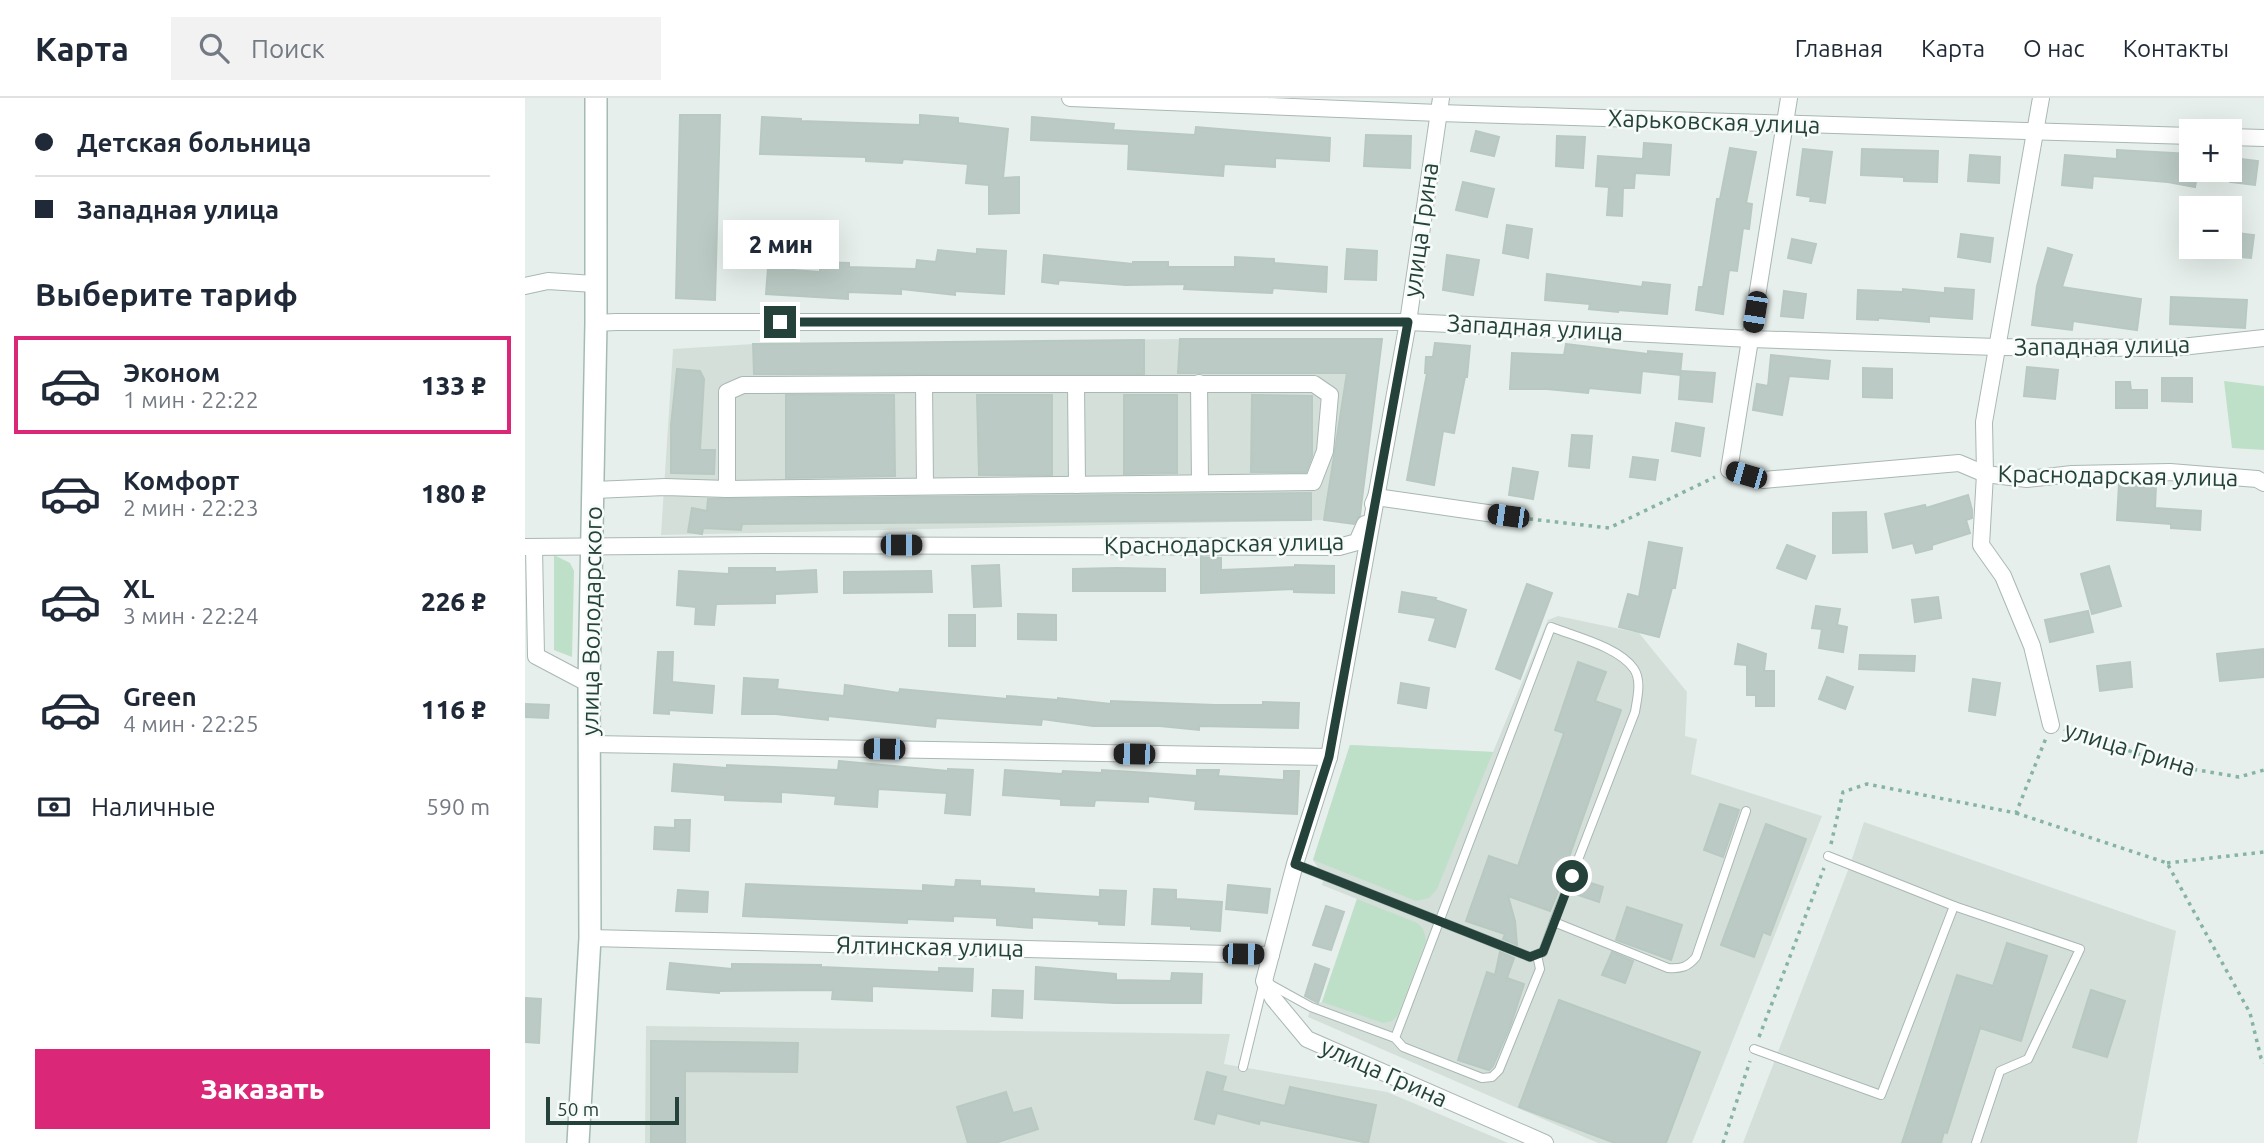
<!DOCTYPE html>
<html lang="ru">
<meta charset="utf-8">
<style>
body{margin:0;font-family:Ubuntu,sans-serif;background:#f2f2f3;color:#1f2937;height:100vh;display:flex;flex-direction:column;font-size:26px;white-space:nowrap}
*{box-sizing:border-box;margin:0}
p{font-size:23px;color:#747a83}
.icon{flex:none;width:38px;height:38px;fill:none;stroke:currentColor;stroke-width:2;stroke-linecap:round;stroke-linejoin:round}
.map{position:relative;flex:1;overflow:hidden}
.panel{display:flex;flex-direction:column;background:#fff;width:525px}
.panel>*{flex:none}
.banner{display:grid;align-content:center;height:154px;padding:0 35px;background:#fff}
.tools{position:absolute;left:1654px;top:21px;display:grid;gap:14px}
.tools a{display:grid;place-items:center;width:63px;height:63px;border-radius:0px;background:#fff;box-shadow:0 7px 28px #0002;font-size:35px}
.scale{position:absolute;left:21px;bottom:18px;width:133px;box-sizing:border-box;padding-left:7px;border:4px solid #24423a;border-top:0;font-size:19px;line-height:24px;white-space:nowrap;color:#24423a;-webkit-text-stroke:5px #f7fbf9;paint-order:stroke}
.end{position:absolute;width:32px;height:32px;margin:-16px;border:9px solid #24423a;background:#fff;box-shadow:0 0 0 4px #fff}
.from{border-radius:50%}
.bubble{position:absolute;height:49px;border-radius:0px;background:#fff;box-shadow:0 7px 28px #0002;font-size:23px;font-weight:800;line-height:49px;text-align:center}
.car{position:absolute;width:21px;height:42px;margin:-21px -10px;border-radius:9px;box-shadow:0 0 5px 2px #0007;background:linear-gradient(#222 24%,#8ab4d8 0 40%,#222 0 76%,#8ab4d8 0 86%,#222 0)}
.banner b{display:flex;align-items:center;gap:24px;height:66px;font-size:26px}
.banner b+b{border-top:2px solid #e0e1e3}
.banner i{width:18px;height:18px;background:#1f2937}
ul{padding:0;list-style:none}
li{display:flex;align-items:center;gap:21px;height:98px;margin:0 14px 10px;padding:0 21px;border:4px solid transparent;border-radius:0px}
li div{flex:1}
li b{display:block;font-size:26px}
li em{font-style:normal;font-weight:800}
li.active{border-color:#db2777}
li>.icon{width:63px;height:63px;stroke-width:1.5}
h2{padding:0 35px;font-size:32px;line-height:84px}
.pay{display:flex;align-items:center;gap:18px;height:77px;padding:0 35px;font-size:26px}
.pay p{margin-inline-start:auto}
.button{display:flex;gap:14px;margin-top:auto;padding:14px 35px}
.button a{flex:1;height:80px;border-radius:0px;background:#db2777;color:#fff;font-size:28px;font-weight:800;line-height:80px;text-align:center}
header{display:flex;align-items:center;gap:42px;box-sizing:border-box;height:98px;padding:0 35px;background:#fff;border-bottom:2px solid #e0e1e3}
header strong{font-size:33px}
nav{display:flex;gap:38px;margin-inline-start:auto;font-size:24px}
.search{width:490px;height:63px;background:#f2f2f3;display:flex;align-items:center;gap:18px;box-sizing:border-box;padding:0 24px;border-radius:0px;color:#747a83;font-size:26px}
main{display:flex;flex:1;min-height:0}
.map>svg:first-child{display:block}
.built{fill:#d4dfda}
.green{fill:#bfe0c8}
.building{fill:#bbcac4;stroke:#b8c9c2;stroke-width:2}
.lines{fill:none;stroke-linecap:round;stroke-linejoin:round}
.lane-casing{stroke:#a8b8b2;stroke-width:10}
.street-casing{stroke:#a8b8b2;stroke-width:18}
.secondary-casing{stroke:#a4bbb3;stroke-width:24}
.path{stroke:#86b3a5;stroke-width:3.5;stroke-dasharray:3.5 5;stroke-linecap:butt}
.lane{stroke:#fff;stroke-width:8}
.street{stroke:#fff;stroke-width:16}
.secondary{stroke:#fff;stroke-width:21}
.route{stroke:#24423a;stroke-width:9}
.labels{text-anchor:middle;stroke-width:5;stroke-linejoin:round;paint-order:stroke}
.street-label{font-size:24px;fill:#24423a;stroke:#f7fbf9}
</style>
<header>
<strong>Карта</strong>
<div class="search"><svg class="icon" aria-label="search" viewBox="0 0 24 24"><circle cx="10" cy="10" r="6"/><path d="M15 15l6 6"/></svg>Поиск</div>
<nav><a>Главная</a><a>Карта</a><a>О нас</a><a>Контакты</a></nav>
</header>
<main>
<section class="panel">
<div class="banner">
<b><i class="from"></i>Детская больница</b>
<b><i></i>Западная улица</b>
</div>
<h2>Выберите тариф</h2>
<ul>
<li class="active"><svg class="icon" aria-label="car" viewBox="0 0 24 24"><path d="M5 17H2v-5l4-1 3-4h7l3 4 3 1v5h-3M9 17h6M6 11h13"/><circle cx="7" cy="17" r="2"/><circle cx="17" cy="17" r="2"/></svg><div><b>Эконом</b><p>1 мин · 22:22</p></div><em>133 ₽</em></li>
<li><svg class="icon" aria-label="car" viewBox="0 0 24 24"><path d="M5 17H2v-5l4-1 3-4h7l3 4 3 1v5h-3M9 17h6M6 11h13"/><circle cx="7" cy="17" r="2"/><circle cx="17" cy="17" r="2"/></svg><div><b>Комфорт</b><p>2 мин · 22:23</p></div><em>180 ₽</em></li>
<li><svg class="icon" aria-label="car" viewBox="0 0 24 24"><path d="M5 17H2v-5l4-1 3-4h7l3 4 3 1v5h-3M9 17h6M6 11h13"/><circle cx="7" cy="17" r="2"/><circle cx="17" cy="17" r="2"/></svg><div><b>XL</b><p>3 мин · 22:24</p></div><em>226 ₽</em></li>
<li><svg class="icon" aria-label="car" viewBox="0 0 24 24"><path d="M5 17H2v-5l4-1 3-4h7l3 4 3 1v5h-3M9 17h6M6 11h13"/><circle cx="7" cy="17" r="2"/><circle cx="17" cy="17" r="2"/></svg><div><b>Green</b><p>4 мин · 22:25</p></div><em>116 ₽</em></li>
</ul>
<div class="pay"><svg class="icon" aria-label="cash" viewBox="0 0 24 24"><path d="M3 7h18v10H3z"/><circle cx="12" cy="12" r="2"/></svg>Наличные<p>590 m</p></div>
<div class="button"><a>Заказать</a></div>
</section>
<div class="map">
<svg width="1739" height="1045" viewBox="0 0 1739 1045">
<rect width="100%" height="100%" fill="#e6efeb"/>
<g class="built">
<polygon points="655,241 857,241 834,426 800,422 136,437 148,251 228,246"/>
<polygon points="1033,518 1114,535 1162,594 1160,638 1172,641 1166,676 1297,718 1167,1045 1073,1045 783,919 786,909 797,904 832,801 797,787 799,779 788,762 825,647 968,654 1023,522"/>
<polygon points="1339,724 1651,833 1612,1045 1218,1045 1325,767"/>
<polygon points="121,928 705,936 699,966 862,994 983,1045 120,1045"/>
</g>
<g class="green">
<polygon points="1699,283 1739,288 1739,352 1707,350"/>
<polygon points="29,457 45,465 49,473 47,559 29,552"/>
<polygon points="825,647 968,654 912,791 904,800 891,803 788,762"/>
<path d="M832,801L890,824C898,828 900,834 901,843L873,917L867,923L858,925L797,904Z"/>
</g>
<g class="building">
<polygon points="155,17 195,17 190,202 151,200"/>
<polygon points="395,17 433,20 433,25 483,31 478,80 494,79 494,115 464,116 464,87 441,85 443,66 378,61 377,65 341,63 341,59 235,56 237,19 276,21 276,23 395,27"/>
<polygon points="507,19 589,26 588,32 670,37 671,29 805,40 804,63 750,60 750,69 699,66 698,78 603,71 604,46 506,42"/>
<polygon points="951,33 974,39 969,58 946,53"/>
<polygon points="841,37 886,38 885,70 839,68"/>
<polygon points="1032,38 1060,39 1058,70 1031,68"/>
<polygon points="1119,45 1146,47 1144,77 1110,75 1109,90 1098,90 1097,118 1082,117 1084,89 1071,88 1073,58 1118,61"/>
<polygon points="1205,50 1231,54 1221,105 1227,106 1224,131 1218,130 1212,173 1204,172 1198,216 1171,212 1174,189 1178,189 1192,101 1195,101"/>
<polygon points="1278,51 1307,54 1300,105 1285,103 1286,99 1272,97"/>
<polygon points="1337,51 1413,53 1412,84 1379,83 1379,79 1336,77"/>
<polygon points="1592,52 1666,56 1666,72 1673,72 1670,89 1643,84 1568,78 1567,90 1537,87 1540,57 1592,61"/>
<polygon points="1445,57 1475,59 1474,85 1443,83"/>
<polygon points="1708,60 1733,63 1730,87 1705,84"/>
<polygon points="938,84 969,91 962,119 931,112"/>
<polygon points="982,127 1007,131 1003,160 978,155"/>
<polygon points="1704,134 1729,137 1726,160 1704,158"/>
<polygon points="1436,136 1468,140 1465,164 1433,159"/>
<polygon points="1267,141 1291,146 1286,165 1263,160"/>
<polygon points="1523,150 1547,157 1537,189 1616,201 1612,232 1548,223 1547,232 1507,227 1512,188"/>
<polygon points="452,151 481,153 479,196 430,193 430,197 376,191 376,196 323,194 323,201 241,196 243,170 295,174 295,164 324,165 324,169 391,171 392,162 411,164 413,152 452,156"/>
<polygon points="822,151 852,153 851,182 820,181"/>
<polygon points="519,157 608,166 608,164 643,164 643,169 710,169 710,159 749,161 749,165 802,169 801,194 748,190 747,195 659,191 660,186 601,187 534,182 533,186 517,184"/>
<polygon points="922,157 954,162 948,197 918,192"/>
<polygon points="1022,176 1117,189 1118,184 1145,187 1142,216 1093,212 1093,214 1064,211 1065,206 1020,202"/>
<polygon points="1420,190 1449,192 1447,221 1404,218 1404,224 1353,220 1353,222 1332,221 1333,192 1378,194 1378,191 1420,195"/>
<polygon points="1259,193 1281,196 1278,220 1256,218"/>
<polygon points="1646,199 1722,202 1720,230 1645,226"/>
<polygon points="655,241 857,241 835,417 829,426 799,422 822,275 653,275"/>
<polygon points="619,242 619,276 229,276 228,246"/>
<polygon points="910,245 945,248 942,279 940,279 929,335 918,333 909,387 882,382 902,275 900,275 901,259 908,259"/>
<polygon points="1041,246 1123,256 1123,253 1157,256 1155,277 1117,273 1115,295 1064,290 1063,295 1022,291 985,291 987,255 1039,257"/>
<polygon points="1246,257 1305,263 1303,281 1264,278 1257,317 1228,312 1232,286 1243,288"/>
<polygon points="1502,269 1533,272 1530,301 1499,298"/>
<polygon points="1338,270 1367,271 1367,300 1338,299"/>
<polygon points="152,271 175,273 179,281 175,352 190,352 189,376 146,375 146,327"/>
<polygon points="1156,273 1190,275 1187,304 1154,301"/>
<polygon points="1637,280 1667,280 1667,304 1637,303"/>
<polygon points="1591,284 1605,284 1606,292 1622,292 1622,310 1591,310"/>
<polygon points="261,297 369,297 370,378 261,380"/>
<polygon points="452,297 527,297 527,377 454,377"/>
<polygon points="599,297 652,297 652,375 599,376"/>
<polygon points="727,297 787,298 787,358 781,374 726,374"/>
<polygon points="1151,325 1179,330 1175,358 1147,353"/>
<polygon points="1047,337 1067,338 1064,370 1044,368"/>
<polygon points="1108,359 1133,362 1130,382 1105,379"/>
<polygon points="988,370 1013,374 1008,401 984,397"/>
<polygon points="1594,386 1631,387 1630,410 1676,413 1675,432 1646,430 1646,426 1592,422"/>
<polygon points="786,395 786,422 217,426 216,432 178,430 177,436 163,434 167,410 182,413 183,401"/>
<polygon points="1443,397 1447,412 1447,420 1441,422 1445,435 1407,447 1407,451 1391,455 1388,445 1368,450 1360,416 1400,407 1401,410"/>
<polygon points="1341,414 1342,454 1308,455 1308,415"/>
<polygon points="1124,444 1157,450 1150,490 1147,490 1134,539 1094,529 1103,496 1114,499"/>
<polygon points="1262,447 1290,458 1281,481 1252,470"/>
<polygon points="676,459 696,460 696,472 770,469 770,467 809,468 809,495 769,494 769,491 676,495"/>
<polygon points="474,467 476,508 449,509 447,468"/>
<polygon points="1584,468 1596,508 1567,516 1556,476"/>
<polygon points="204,470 250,470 250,474 291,472 292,494 250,496 250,505 191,506 189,527 170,526 171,509 152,507 154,473 204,476"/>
<polygon points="592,470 640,471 640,493 548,493 548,471"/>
<polygon points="406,473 407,494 319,495 319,474"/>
<polygon points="1002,486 1027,495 995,581 971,571"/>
<polygon points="877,494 911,500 910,502 941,512 930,549 904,542 911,520 874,514"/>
<polygon points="1413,499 1416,520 1390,524 1387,502"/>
<polygon points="1291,508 1315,511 1312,527 1322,529 1318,554 1294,550 1297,531 1287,530"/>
<polygon points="1563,513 1568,534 1525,544 1520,522"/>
<polygon points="493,516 531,517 531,542 493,541"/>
<rect x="424" y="517" width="26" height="31"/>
<polygon points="1213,546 1241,556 1239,573 1249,573 1249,608 1231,608 1231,597 1222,597 1222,567 1210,566"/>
<polygon points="1739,551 1739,579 1695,583 1692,556"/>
<polygon points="133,554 148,554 147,584 189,588 187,615 144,612 144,616 129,615"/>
<polygon points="1335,557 1390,558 1389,573 1334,571"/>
<polygon points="1053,564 1081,574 1070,603 1096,612 1038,776 1040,777 1025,813 983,798 990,823 992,847 978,841 980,836 941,823 964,758 993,768 1039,635 1030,632"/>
<polygon points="1605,564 1607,589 1575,593 1572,568"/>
<polygon points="1302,579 1328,589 1320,611 1294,601"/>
<polygon points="219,580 253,582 252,591 319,598 320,587 374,595 375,591 482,601 482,598 533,602 533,600 586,606 586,603 690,607 738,607 738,604 774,605 773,630 674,628 674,632 635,628 568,628 517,621 516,627 411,620 410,629 303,618 303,622 251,616 217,616"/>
<polygon points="1448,581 1475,585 1470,617 1444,613"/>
<polygon points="876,585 904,590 901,610 873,605"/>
<polygon points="0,606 24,607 23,620 0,619"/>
<polygon points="314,663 423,673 423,671 448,672 445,717 420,715 422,695 353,691 352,709 310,706 311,698 256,694 256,704 200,702 200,697 147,693 149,666 202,670 202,667 313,672"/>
<polygon points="480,672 537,676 538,673 577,675 577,672 672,678 672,672 694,672 693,678 759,682 759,673 774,673 772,716 670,711 671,703 623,698 623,704 570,702 569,708 536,707 536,701 478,697"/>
<polygon points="1195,706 1214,712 1198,759 1179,752"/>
<polygon points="150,722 165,722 164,753 129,751 130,729 150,730"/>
<polygon points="1241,726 1281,741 1245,837 1238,834 1229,859 1196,847"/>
<polygon points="1053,781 1078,789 1074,804 1047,795"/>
<polygon points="431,782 455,783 455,788 509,791 509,795 575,799 575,792 601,793 599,827 574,826 574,823 507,819 507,830 472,827 472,820 428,818 428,823 382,821 382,825 218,818 221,786 398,793 398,787 430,789"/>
<polygon points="703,787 745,791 742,815 701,811"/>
<polygon points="629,791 651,792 651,801 697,804 695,833 666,831 666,828 627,826"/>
<polygon points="153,792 183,794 182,814 151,813"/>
<polygon points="801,808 819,814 806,852 788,847"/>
<polygon points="1102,809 1157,827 1146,862 1091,842"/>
<polygon points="1482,845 1522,858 1496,943 1455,930 1422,1035 1419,1034 1416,1045 1377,1045 1432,877 1468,888"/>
<polygon points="975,854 989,860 982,880 999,886 986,926 968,968 964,972 933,962 962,874 970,877"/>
<polygon points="1087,854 1108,863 1100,885 1077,877"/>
<polygon points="145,865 207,871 207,866 296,867 296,869 414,874 414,870 448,871 447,893 347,888 347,903 307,901 308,892 194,893 194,895 142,891"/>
<polygon points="790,866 804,871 793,905 780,898"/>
<polygon points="511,869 591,876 591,882 646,883 647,875 677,876 676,905 590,905 510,901"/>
<polygon points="468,892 498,893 497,920 467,918"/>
<polygon points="1566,892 1600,903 1582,959 1548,949"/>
<polygon points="0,900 16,901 14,945 0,944"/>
<polygon points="1034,902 1175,954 1141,1045 1090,1045 994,1009"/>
<polygon points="126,943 273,945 272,974 160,973 160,1045 126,1045"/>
<polygon points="682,974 701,979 697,993 760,1008 765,989 851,1007 843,1045 735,1022 734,1026 692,1015 689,1026 670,1021"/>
<polygon points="481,994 488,1015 506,1010 513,1031 470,1045 443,1045 432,1009"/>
</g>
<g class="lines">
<g class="lane-casing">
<g id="lane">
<polyline points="1303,758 1429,808 1555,851 1503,961 1475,973 1451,1045"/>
<path d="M770,766L1005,859L1018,854L1029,824L1143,870C1156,871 1163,869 1171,859L1221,713"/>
<path d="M870,940L1026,529C1051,539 1094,549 1109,571C1117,583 1112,601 1110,614L1029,824"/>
<polyline points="1229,951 1356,997 1429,808"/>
<polyline points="718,969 739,883 786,909 870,940 878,949 957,980 967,979 974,972 1015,871 1012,857"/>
</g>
</g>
<g class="street-casing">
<g id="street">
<polyline points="545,0 914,15 1666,38"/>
<polyline points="916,0 883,224 804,659 770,766 739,883 748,900 782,941 1020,1045"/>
<polyline points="1264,0 1204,372 1238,382 1434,365 1460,376 1502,381 1547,376 1645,374 1732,381 1739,385"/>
<polyline points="1516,0 1459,324 1460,376 1456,447 1478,478 1507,548 1526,627"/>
<polyline points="1704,39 1739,40"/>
<polyline points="0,188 23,183 69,186"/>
<polyline points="71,225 91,224 883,224 1226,241 1472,249 1647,250 1739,240"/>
<polyline points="674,285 675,385"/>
<polyline points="551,286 552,387"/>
<polyline points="202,391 202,294 218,287 399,286"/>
<polyline points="69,392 140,389 202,391 788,384 800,353 805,297 789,286 399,286 400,388"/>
<polyline points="848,406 851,399 983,418"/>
<polyline points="0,449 239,447 814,449 832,444 840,426"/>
<polyline points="9,449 11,558 64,586"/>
<polyline points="66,646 804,659"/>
<polyline points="65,840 746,857"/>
</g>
</g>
<g class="secondary-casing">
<polyline id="secondary" points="53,1045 65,840 64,586 71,225 71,0"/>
</g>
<g class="path">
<polyline points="996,420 1084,430 1190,379"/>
<polyline points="1539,631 1649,668 1714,679 1739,672"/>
<polyline points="1491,715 1642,765 1725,915 1736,960 1739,965"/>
<polyline points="1306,746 1318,694 1342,686 1491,715 1521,640"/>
<polyline points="1642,765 1739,754"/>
<polyline points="1234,939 1299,770"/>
<polyline points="1198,1045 1225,963"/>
</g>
<use href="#lane" class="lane"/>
<use href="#street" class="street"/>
<use href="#secondary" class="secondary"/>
</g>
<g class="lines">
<polyline class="route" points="255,224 883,224 804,659 770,766 1005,859 1018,854 1047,778"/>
</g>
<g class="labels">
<g class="street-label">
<text transform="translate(1189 24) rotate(2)" y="8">Харьковская улица</text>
<text transform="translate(896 132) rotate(-82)" y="8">улица Грина</text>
<text transform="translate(1010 230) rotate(3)" y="8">Западная улица</text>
<text transform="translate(1577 248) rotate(-1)" y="8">Западная улица</text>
<text transform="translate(1593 378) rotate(1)" y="8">Краснодарская улица</text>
<text transform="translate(699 446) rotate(-1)" y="8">Краснодарская улица</text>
<text transform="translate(67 523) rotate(-89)" y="8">улица Володарского</text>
<text transform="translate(1605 651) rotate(17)" y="8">улица Грина</text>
<text transform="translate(405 849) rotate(1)" y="8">Ялтинская улица</text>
<text transform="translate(859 975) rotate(24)" y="8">улица Грина</text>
</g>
</g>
</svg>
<div class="tools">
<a>+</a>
<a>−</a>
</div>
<div class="scale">50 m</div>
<i class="end from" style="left:1047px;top:778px"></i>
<i class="end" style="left:255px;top:224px"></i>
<div class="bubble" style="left:198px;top:122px;width:116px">2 мин</div>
<i class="car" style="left:1230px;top:214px;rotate:189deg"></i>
<i class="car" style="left:1221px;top:377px;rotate:286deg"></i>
<i class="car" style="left:983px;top:418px;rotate:278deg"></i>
<i class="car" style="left:376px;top:447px;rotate:90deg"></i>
<i class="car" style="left:359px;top:651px;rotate:271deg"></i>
<i class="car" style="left:609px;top:656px;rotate:271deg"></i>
<i class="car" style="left:718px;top:856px;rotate:91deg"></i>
</div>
</main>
